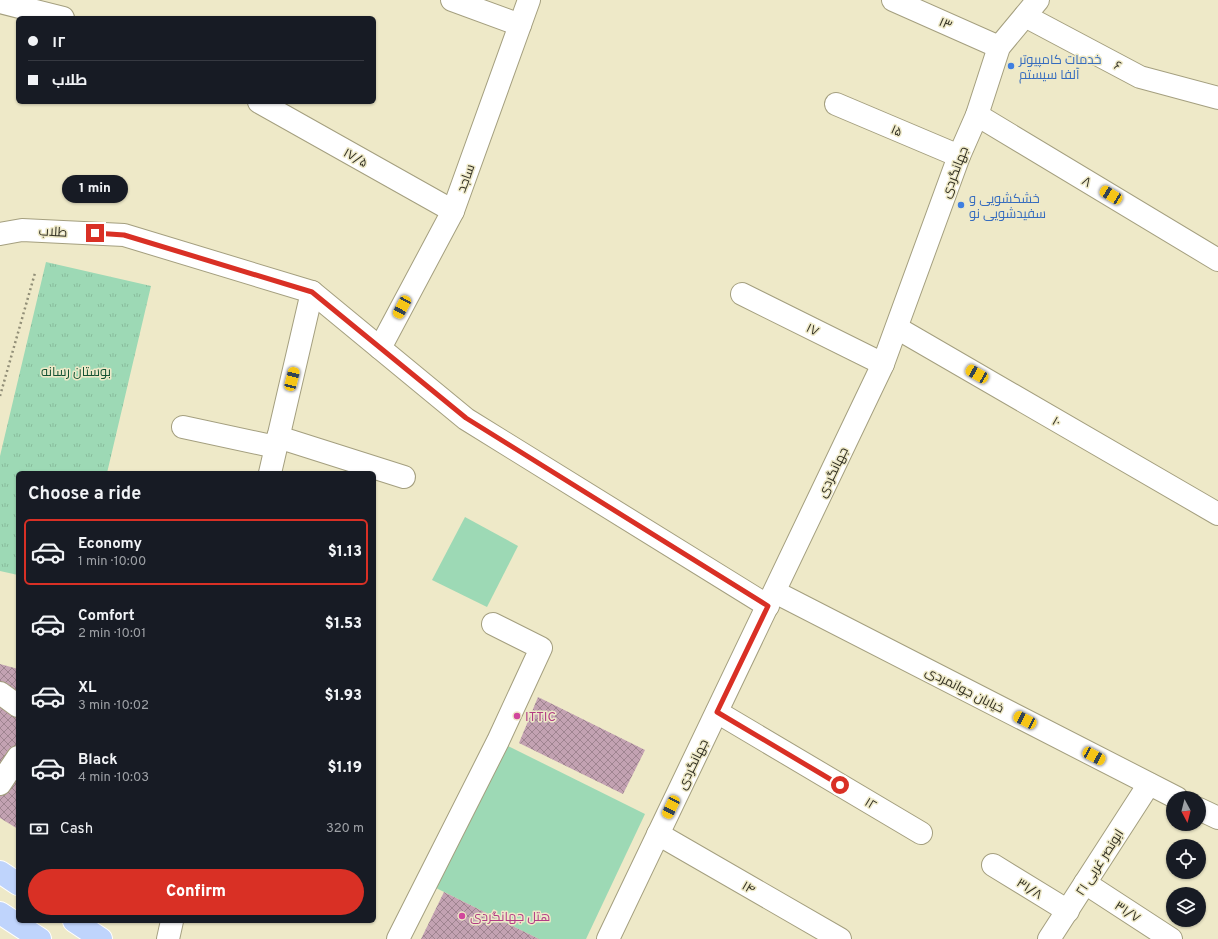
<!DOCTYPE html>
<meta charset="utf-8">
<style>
body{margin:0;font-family:Overpass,Cairo,sans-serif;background:#20242c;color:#f1f3f6;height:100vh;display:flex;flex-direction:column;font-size:15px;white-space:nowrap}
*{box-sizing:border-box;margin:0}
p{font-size:13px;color:#9ea1a6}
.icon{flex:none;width:22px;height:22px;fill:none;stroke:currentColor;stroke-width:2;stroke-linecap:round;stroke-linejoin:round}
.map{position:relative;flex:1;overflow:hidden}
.panel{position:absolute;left:16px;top:471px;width:360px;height:452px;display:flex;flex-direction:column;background:#171b24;border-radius:6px;box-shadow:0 1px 3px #0004}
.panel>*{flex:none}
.top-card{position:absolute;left:16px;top:16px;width:360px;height:88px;border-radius:6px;box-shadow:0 1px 3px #0004;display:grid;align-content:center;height:88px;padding:0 12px;background:#171b24}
.needle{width:26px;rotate:173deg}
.tools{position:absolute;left:1166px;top:791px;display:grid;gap:8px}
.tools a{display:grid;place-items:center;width:40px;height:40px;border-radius:50%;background:#171b24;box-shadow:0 1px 3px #0004;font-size:20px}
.end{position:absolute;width:18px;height:18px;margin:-9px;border:5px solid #d93025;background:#fff;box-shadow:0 0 0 2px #fff}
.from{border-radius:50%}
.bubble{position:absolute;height:28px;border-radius:14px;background:#171b24;box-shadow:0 1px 3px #0004;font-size:13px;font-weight:800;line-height:28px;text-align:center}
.car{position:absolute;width:12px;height:24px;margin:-12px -6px;border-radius:5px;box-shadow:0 0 3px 1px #0007;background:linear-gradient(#f5c518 24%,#345 0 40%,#f5c518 0 76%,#345 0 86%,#f5c518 0)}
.top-card b{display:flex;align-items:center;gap:14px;height:38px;font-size:15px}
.top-card b+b{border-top:1px solid #363941}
.top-card i{width:10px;height:10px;background:#f1f3f6}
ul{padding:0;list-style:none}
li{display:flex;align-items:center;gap:12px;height:66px;margin:0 8px 6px;padding:0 4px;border:2px solid transparent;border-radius:6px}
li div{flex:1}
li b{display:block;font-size:15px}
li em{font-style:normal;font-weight:800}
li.on{border-color:#d93025}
li>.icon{width:36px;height:36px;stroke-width:1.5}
h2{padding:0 12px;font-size:18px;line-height:48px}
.pay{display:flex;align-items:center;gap:10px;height:44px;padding:0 12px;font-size:15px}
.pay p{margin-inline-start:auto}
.cta{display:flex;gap:8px;margin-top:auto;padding:8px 12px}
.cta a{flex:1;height:46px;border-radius:24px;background:#d93025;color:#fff;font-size:16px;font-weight:800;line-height:46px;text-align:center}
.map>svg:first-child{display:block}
.park{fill:url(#park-tufts)}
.garden{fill:#9dd9b5}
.building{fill:url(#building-cross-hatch)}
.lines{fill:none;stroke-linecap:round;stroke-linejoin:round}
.minor-casing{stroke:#a49f7f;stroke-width:24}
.major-casing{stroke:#fff;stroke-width:24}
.path{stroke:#918e77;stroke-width:2.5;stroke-dasharray:2 3;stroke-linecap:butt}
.minor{stroke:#fff;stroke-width:22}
.major{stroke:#bfd4fc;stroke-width:22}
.route{stroke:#d93025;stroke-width:5}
.shop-dot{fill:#3f7fe0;stroke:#eee9c8;stroke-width:1.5}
.hotel-dot{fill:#d1479c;stroke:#eee9c8;stroke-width:1.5}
.labels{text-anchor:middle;stroke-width:3;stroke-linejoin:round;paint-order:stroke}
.street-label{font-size:13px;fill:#302e21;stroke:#eee9c8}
.shop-label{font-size:13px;fill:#366cbe;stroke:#eee9c8;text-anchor:start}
.park-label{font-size:13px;fill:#135233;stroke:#eee9c8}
.hotel-label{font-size:13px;fill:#b23c85;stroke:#eee9c8;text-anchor:start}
</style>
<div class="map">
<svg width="1218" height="939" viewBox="0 0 1218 939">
<defs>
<pattern id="park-tufts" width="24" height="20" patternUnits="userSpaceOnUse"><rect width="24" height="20" fill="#9dd9b5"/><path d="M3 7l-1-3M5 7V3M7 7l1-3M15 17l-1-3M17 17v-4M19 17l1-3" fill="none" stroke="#88bb9b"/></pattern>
<pattern id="building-cross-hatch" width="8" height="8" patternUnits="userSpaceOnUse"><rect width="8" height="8" fill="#c3a2b2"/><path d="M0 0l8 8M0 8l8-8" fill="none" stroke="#9f8490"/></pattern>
</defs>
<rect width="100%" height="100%" fill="#eee9c8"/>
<polygon class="park" points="46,262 151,286 107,473 18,473 18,575 0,571 0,456"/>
<g class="garden">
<polygon points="465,517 518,546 487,607 432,580"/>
<polygon points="498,741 645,814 586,939 539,939 426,883"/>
</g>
<g class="building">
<polygon points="0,664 18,669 18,829 0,818"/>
<polygon points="538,697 645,750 623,794 519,743"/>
<polygon points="444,892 539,939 421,939"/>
</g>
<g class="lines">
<g class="minor-casing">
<g id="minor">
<polyline points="452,0 520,25"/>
<polyline points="893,0 999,47"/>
<polyline points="0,2 63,18"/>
<polyline points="1025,16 1140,77 1218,98"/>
<polyline points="259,102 453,211"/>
<polyline points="836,104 959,156"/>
<polyline points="977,115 1218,260"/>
<polyline points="0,234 22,230 124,235 312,292 466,419 768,606"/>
<polyline points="742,294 883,364"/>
<polyline points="897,328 1218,514"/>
<polyline points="380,348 453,211 529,0"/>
<polyline points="183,427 276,447"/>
<polyline points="278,437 404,477"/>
<polyline points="270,473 312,292"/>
<polyline points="775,592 1177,798"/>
<polyline points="0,693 18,706"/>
<polyline points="717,712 921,833"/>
<polyline points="0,784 18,757"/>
<polyline points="1199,809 1218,818"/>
<polyline points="658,834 840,939"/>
<polyline points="993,865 1068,911"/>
<polyline points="1085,883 1171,939"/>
<polyline points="168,939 172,921"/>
<polyline points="398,939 498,741 541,648 493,624"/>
<polyline points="608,939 883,364 959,156 977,115 999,47 1038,0"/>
<polyline points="1049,939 1149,784"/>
</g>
</g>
<g class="major-casing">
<g id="major">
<polyline points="0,872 18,884"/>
<polyline points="0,913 40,939"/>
<polyline points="74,921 101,939"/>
</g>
</g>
<polyline class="path" points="0,396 35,273"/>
<use href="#minor" class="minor"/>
<use href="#major" class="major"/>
</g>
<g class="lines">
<polyline class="route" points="95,233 124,235 312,292 466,418 768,606 717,712 840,785"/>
</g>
<g class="shop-dot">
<circle cx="1011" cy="66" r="4"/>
<circle cx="961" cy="205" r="4"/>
</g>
<g class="hotel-dot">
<circle cx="517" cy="716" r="4"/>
<circle cx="462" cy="916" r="4"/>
</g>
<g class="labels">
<g class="street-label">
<text transform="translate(946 23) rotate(24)" y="5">۱۳</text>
<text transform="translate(1118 65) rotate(28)" y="5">۶</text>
<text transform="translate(897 130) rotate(23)" y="5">۱۵</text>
<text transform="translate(356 157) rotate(29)" y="5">۱۷/۵</text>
<text transform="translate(954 172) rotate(-69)" y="5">جهانگردی</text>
<text transform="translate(465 178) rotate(-70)" y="5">ساجد</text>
<text transform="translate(1087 181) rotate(31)" y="5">۸</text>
<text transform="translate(53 231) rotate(3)" y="5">طلاب</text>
<text transform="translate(813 329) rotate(26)" y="5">۱۷</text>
<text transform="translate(1057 421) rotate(30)" y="5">۱۰</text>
<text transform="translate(832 472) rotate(-64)" y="5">جهانگردی</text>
<text transform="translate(965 689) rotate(27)" y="5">خیابان جوانمردی</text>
<text transform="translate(692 764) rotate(-64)" y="5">جهانگردی</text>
<text transform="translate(871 803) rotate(31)" y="5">۱۲</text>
<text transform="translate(1099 862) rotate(-57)" y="5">ابونصر غربی ۲۱</text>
<text transform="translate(749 887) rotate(30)" y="5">۱۴</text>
<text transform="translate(1030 888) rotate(32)" y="5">۳۱/۸</text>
<text transform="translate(1128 911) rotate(33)" y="5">۳۱/۷</text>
</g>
<g class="shop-label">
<text x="1019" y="64">خدمات کامپیوتر<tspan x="1019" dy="15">آلفا سیستم</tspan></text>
<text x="969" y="203">خشکشویی و<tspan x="969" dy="15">سفیدشویی نو</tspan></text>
</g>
<g class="park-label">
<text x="76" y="376">بوستان رسانه</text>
</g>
<g class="hotel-label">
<text x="525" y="721">ITTIC</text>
<text x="470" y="921">هتل جهانگردی</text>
</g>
</g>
</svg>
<div class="tools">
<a><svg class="needle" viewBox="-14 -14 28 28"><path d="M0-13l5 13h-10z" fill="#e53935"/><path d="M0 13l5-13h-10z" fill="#9ea1a6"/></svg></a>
<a><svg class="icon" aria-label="locate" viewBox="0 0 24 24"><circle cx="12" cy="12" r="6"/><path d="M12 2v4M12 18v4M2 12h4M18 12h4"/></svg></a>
<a><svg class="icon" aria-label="layers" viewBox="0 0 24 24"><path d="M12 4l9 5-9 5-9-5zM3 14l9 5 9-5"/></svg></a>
</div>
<i class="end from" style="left:840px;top:785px"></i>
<i class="end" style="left:95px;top:233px"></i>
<div class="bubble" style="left:62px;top:175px;width:66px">1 min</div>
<i class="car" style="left:1111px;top:195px;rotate:301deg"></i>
<i class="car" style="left:402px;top:307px;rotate:208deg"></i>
<i class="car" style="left:977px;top:374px;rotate:300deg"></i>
<i class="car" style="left:292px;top:379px;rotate:14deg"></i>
<i class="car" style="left:1025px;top:720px;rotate:297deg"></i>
<i class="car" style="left:1094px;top:756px;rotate:118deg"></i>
<i class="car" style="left:671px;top:807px;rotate:206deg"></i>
<div class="top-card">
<b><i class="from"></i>۱۲</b>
<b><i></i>طلاب</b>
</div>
<section class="panel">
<h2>Choose a ride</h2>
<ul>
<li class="on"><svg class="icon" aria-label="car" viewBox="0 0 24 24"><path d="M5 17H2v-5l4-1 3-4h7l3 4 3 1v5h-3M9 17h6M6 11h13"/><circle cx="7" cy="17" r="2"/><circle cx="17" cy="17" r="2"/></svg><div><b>Economy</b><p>1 min · 10:00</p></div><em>$1.13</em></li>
<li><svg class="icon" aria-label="car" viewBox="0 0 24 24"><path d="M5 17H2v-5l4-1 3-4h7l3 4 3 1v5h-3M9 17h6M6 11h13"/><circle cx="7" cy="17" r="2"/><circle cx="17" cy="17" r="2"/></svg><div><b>Comfort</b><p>2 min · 10:01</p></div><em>$1.53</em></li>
<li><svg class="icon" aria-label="car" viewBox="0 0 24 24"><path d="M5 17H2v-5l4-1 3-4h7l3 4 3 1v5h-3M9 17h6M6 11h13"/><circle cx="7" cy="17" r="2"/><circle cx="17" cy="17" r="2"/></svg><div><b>XL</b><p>3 min · 10:02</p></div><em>$1.93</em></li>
<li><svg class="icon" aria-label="car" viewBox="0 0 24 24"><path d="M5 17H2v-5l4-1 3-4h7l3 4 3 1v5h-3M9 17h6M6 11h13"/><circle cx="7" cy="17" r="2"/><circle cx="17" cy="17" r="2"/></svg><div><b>Black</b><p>4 min · 10:03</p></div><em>$1.19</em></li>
</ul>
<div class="pay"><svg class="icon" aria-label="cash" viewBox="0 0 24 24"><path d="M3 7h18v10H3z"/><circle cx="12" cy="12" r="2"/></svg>Cash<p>320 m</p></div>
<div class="cta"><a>Confirm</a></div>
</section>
</div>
